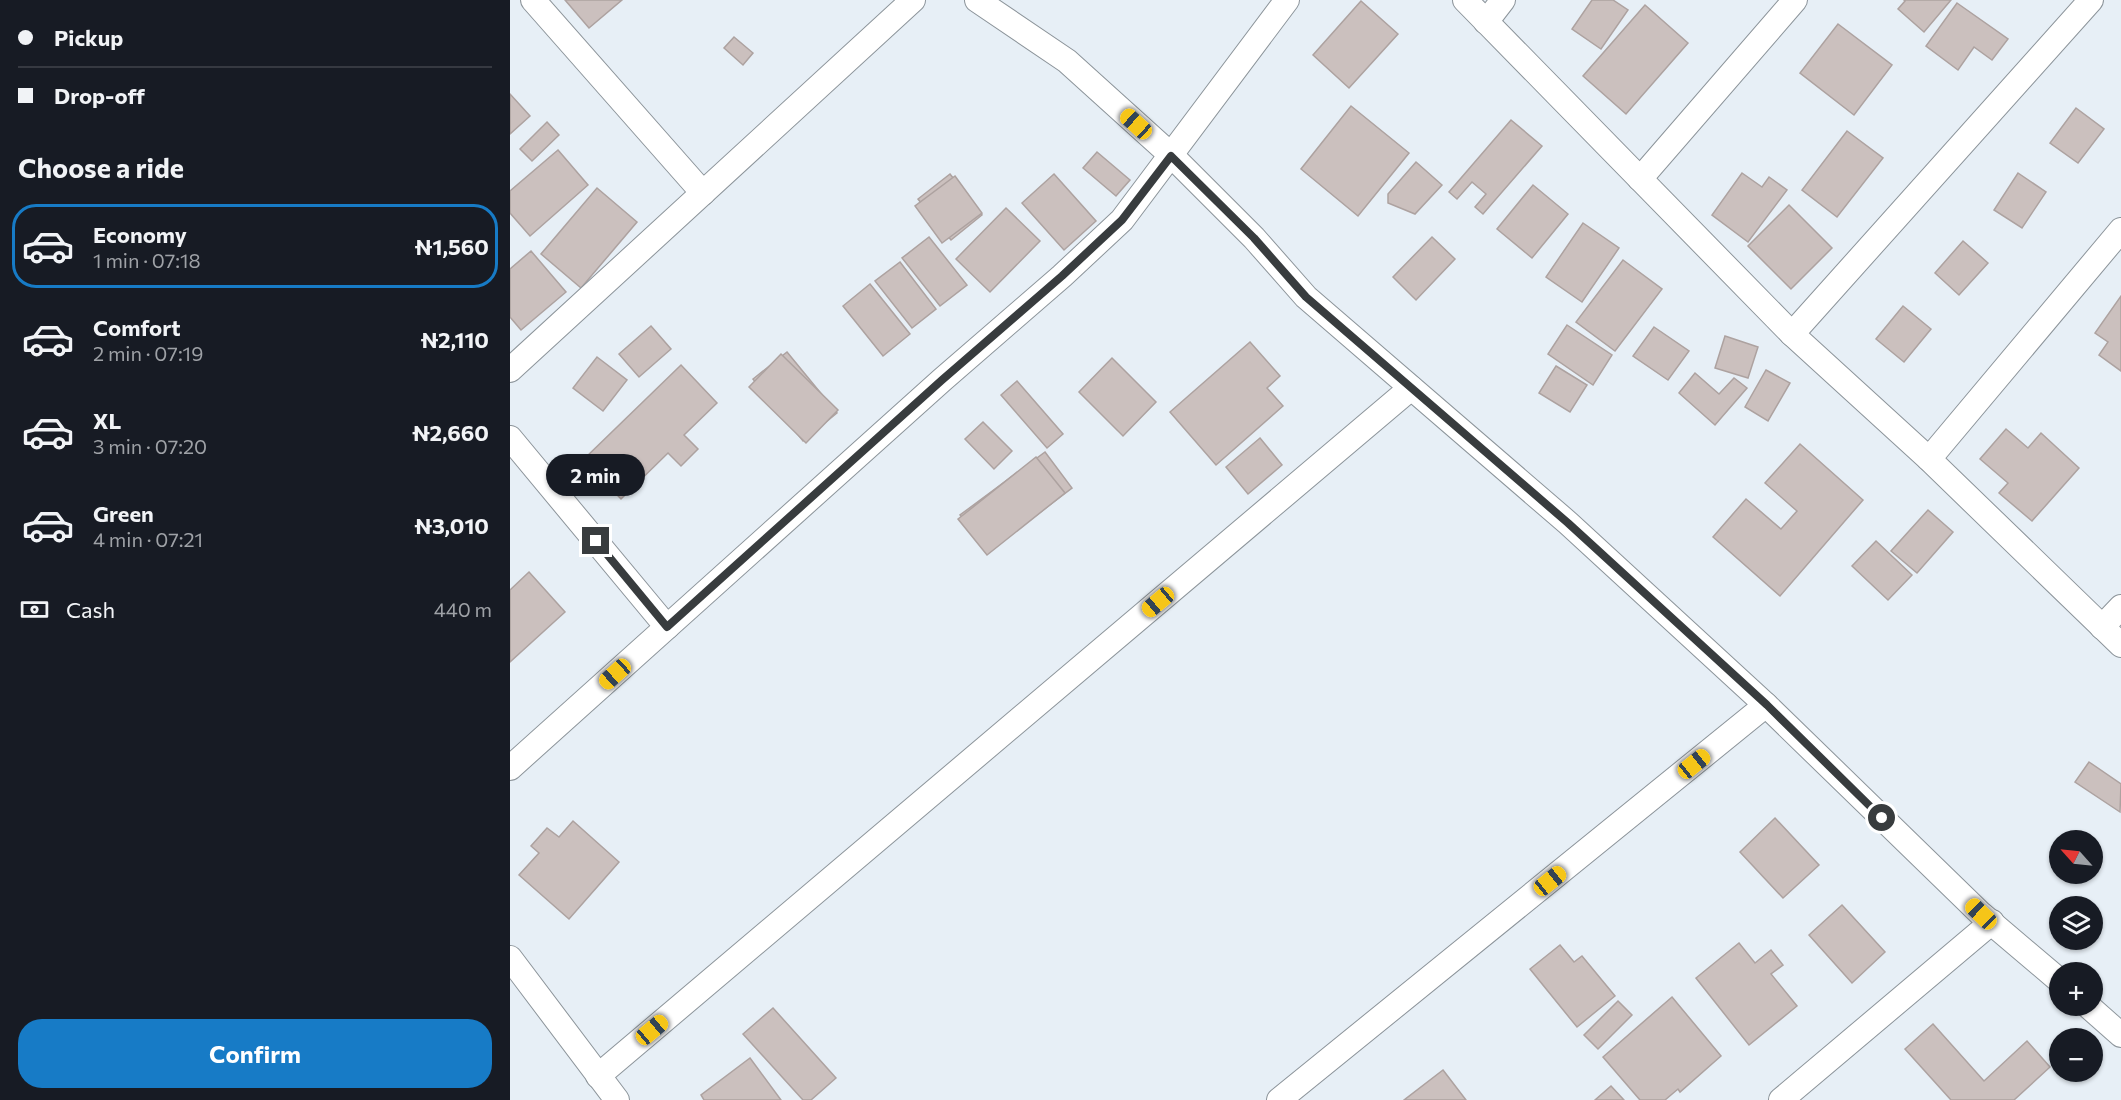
<!DOCTYPE html>
<meta charset="utf-8">
<style>
body{margin:0;font-family:Commissioner,sans-serif;background:#242831;color:#f1f3f6;height:100vh;display:flex;flex-direction:column;font-size:22px;white-space:nowrap}
*{box-sizing:border-box;margin:0}
p{font-size:20px;color:#9ea1a6}
.icon{flex:none;width:33px;height:33px;fill:none;stroke:currentColor;stroke-width:2;stroke-linecap:round;stroke-linejoin:round}
.map{position:relative;flex:1;overflow:hidden}
.side{display:flex;flex-direction:column;background:#171b24;width:510px}
.side>*{flex:none}
.top-card{display:grid;align-content:center;height:132px;padding:0 18px;background:#171b24}
.needle{width:39px;rotate:297deg}
.buttons{position:absolute;left:1539px;top:830px;display:grid;gap:12px}
.buttons a{display:grid;place-items:center;width:54px;height:54px;border-radius:50%;background:#171b24;box-shadow:0 2px 4px #0004;font-size:30px}
.end{position:absolute;width:27px;height:27px;margin:-14px;border:8px solid #383c3e;background:#fff;box-shadow:0 0 0 3px #fff}
.from{border-radius:50%}
.bubble{position:absolute;height:42px;border-radius:21px;background:#171b24;box-shadow:0 2px 4px #0004;font-size:20px;font-weight:700;line-height:42px;text-align:center}
.car{position:absolute;width:18px;height:36px;margin:-18px -9px;border-radius:8px;box-shadow:0 0 4px 2px #0007;background:linear-gradient(#f5c518 24%,#345 0 40%,#f5c518 0 76%,#345 0 86%,#f5c518 0)}
.top-card b{display:flex;align-items:center;gap:21px;height:57px;font-size:22px}
.top-card b+b{border-top:2px solid #363941}
.top-card i{width:15px;height:15px;background:#f1f3f6}
ul{padding:0;list-style:none}
li{display:flex;align-items:center;gap:18px;height:84px;margin:0 12px 9px;padding:0 6px;border:3px solid transparent;border-radius:24px}
li div{flex:1}
li b{display:block;font-size:22px}
li em{font-style:normal;font-weight:700}
li.active{border-color:#177bc6}
li>.icon{width:54px;height:54px;stroke-width:1.5}
h2{padding:0 18px;font-size:27px;line-height:72px}
.pay{display:flex;align-items:center;gap:15px;height:66px;padding:0 18px;font-size:22px}
.pay p{margin-inline-start:auto}
.button{display:flex;gap:12px;margin-top:auto;padding:12px 18px}
.button a{flex:1;height:69px;border-radius:24px;background:#177bc6;color:#fff;font-size:24px;font-weight:700;line-height:69px;text-align:center}
main{display:flex;flex:1;min-height:0}
.map>svg:first-child{display:block}
.building{fill:#cbc0be;stroke:#ada2a0;stroke-width:1.5}
.lines{fill:none;stroke-linecap:round;stroke-linejoin:round}
.minor-casing{stroke:#8c949a;stroke-width:26}
.minor{stroke:#fff;stroke-width:24}
.route{stroke:#383c3e;stroke-width:8}
</style>
<main>
<section class="side">
<div class="top-card">
<b><i class="from"></i>Pickup</b>
<b><i></i>Drop-off</b>
</div>
<h2>Choose a ride</h2>
<ul>
<li class="active"><svg class="icon" aria-label="car" viewBox="0 0 24 24"><path d="M5 17H2v-5l4-1 3-4h7l3 4 3 1v5h-3M9 17h6M6 11h13"/><circle cx="7" cy="17" r="2"/><circle cx="17" cy="17" r="2"/></svg><div><b>Economy</b><p>1 min · 07:18</p></div><em>₦1,560</em></li>
<li><svg class="icon" aria-label="car" viewBox="0 0 24 24"><path d="M5 17H2v-5l4-1 3-4h7l3 4 3 1v5h-3M9 17h6M6 11h13"/><circle cx="7" cy="17" r="2"/><circle cx="17" cy="17" r="2"/></svg><div><b>Comfort</b><p>2 min · 07:19</p></div><em>₦2,110</em></li>
<li><svg class="icon" aria-label="car" viewBox="0 0 24 24"><path d="M5 17H2v-5l4-1 3-4h7l3 4 3 1v5h-3M9 17h6M6 11h13"/><circle cx="7" cy="17" r="2"/><circle cx="17" cy="17" r="2"/></svg><div><b>XL</b><p>3 min · 07:20</p></div><em>₦2,660</em></li>
<li><svg class="icon" aria-label="car" viewBox="0 0 24 24"><path d="M5 17H2v-5l4-1 3-4h7l3 4 3 1v5h-3M9 17h6M6 11h13"/><circle cx="7" cy="17" r="2"/><circle cx="17" cy="17" r="2"/></svg><div><b>Green</b><p>4 min · 07:21</p></div><em>₦3,010</em></li>
</ul>
<div class="pay"><svg class="icon" aria-label="cash" viewBox="0 0 24 24"><path d="M3 7h18v10H3z"/><circle cx="12" cy="12" r="2"/></svg>Cash<p>440 m</p></div>
<div class="button"><a>Confirm</a></div>
</section>
<div class="map">
<svg width="1611" height="1100" viewBox="0 0 1611 1100">
<rect width="100%" height="100%" fill="#e7eff6"/>
<g class="building">
<polygon points="55,0 112,0 79,28"/>
<polygon points="1082,0 1103,0 1118,10 1091,49 1062,29"/>
<polygon points="1394,0 1441,0 1414,32 1388,9 1395,1"/>
<polygon points="851,1 888,34 839,88 803,55"/>
<polygon points="1447,3 1498,39 1482,60 1464,47 1448,70 1416,46"/>
<polygon points="1135,5 1178,43 1116,114 1073,76"/>
<polygon points="1328,24 1382,65 1344,115 1290,73"/>
<polygon points="224,37 243,53 233,65 214,48"/>
<polygon points="0,94 20,116 0,134"/>
<polygon points="841,106 899,153 848,216 791,169"/>
<polygon points="1566,108 1594,129 1568,163 1540,143"/>
<polygon points="1001,120 1032,146 973,214 965,207 976,194 962,182 947,199 939,192"/>
<polygon points="37,122 49,135 22,161 10,149"/>
<polygon points="1337,131 1373,158 1327,217 1292,190"/>
<polygon points="48,150 78,185 20,236 0,213 0,191"/>
<polygon points="587,152 620,180 606,196 573,168"/>
<polygon points="906,162 932,185 905,214 878,203 878,194"/>
<polygon points="1232,173 1252,187 1259,177 1277,190 1238,242 1202,215"/>
<polygon points="1508,173 1536,192 1512,228 1484,210"/>
<polygon points="440,174 472,215 441,240 408,199"/>
<polygon points="544,174 586,221 554,250 512,203"/>
<polygon points="445,176 472,213 432,243 405,206"/>
<polygon points="1023,185 1058,214 1022,258 987,229"/>
<polygon points="87,188 127,222 71,288 31,254"/>
<polygon points="1279,205 1322,248 1281,289 1238,246"/>
<polygon points="496,208 530,241 480,292 446,259"/>
<polygon points="1073,223 1109,248 1072,302 1036,277"/>
<polygon points="419,237 457,285 430,306 392,258"/>
<polygon points="922,237 945,259 906,300 883,277"/>
<polygon points="1453,241 1478,263 1449,295 1425,273"/>
<polygon points="21,251 56,292 11,330 0,317 0,269"/>
<polygon points="1113,260 1152,289 1105,351 1066,322"/>
<polygon points="390,262 426,309 402,328 365,281"/>
<polygon points="360,284 400,334 373,356 333,306"/>
<polygon points="1611,296 1611,371 1589,355 1598,342 1585,333"/>
<polygon points="1393,306 1421,329 1394,362 1366,339"/>
<polygon points="1057,325 1102,355 1083,385 1038,354"/>
<polygon points="141,326 161,349 129,377 109,354"/>
<polygon points="1144,327 1179,351 1158,380 1123,356"/>
<polygon points="1215,336 1248,347 1238,378 1205,368"/>
<polygon points="740,342 770,376 757,388 773,406 706,465 660,412"/>
<polygon points="277,352 327,413 293,441 243,379"/>
<polygon points="271,354 328,410 296,443 239,387"/>
<polygon points="87,357 117,380 93,411 63,388"/>
<polygon points="602,358 646,402 613,436 569,392"/>
<polygon points="171,365 207,403 174,435 188,449 171,466 158,453 111,499 73,460"/>
<polygon points="1046,366 1077,385 1060,412 1029,393"/>
<polygon points="1256,370 1280,383 1258,421 1235,407"/>
<polygon points="1185,373 1209,394 1224,378 1237,388 1205,425 1169,393"/>
<polygon points="507,381 553,434 537,448 491,395"/>
<polygon points="473,422 502,451 484,469 455,439"/>
<polygon points="1496,429 1518,448 1531,433 1569,468 1522,521 1489,493 1498,483 1470,459"/>
<polygon points="750,438 772,465 738,494 716,467"/>
<polygon points="1290,444 1353,500 1270,596 1203,537 1236,499 1271,529 1287,511 1255,483"/>
<polygon points="535,452 562,488 478,552 450,515"/>
<polygon points="526,457 555,493 477,555 448,519"/>
<polygon points="1418,510 1443,532 1407,573 1381,551"/>
<polygon points="1366,541 1402,575 1378,600 1342,566"/>
<polygon points="19,572 55,612 0,662 0,590"/>
<polygon points="1579,762 1611,784 1610,812 1565,782"/>
<polygon points="1265,818 1309,865 1273,898 1230,852"/>
<polygon points="63,821 109,862 59,919 9,875 29,853 21,846 37,828 49,837"/>
<polygon points="1332,905 1375,952 1342,983 1299,935"/>
<polygon points="1229,943 1245,963 1261,950 1273,965 1261,974 1287,1006 1239,1045 1186,978"/>
<polygon points="1050,945 1064,962 1072,956 1105,996 1067,1027 1020,969"/>
<polygon points="1162,997 1211,1056 1170,1092 1168,1089 1155,1100 1130,1100 1093,1057"/>
<polygon points="1108,1001 1122,1015 1088,1049 1074,1035"/>
<polygon points="263,1008 326,1078 301,1100 293,1100 233,1034"/>
<polygon points="1423,1024 1474,1081 1517,1041 1540,1067 1504,1100 1441,1100 1395,1049"/>
<polygon points="240,1058 271,1100 194,1100 191,1095"/>
<polygon points="933,1070 956,1100 894,1100"/>
<polygon points="1101,1086 1114,1100 1085,1100"/>
</g>
<g class="lines">
<g class="minor-casing">
<g id="minor">
<polyline points="23,0 193,193"/>
<polyline points="467,0 557,61 661,155 744,238 796,297 1058,523 1256,705 1471,914 1550,981"/>
<polyline points="955,0 1282,334"/>
<polyline points="976,22 993,0"/>
<polyline points="1130,179 1285,0"/>
<polyline points="1611,230 1419,459 1611,645"/>
<polyline points="0,370 403,0"/>
<polyline points="0,438 157,627"/>
<polyline points="1419,459 1282,334 1581,0"/>
<polyline points="1592,627 1611,607"/>
<polyline points="0,768 432,380 552,276 612,220 777,0"/>
<polyline points="0,958 107,1100"/>
<polyline points="1577,1005 1611,1035"/>
<polyline points="88,1076 901,388"/>
<polyline points="769,1100 1256,705"/>
<polyline points="1271,1100 1482,922"/>
</g>
</g>
<use href="#minor" class="minor"/>
</g>
<g class="lines">
<polyline class="route" points="86,541 157,627 432,380 552,276 612,220 661,156 744,238 796,297 1058,523 1257,705 1372,818"/>
</g>
</svg>
<div class="buttons">
<a><svg class="needle" viewBox="-14 -14 28 28"><path d="M0-13l5 13h-10z" fill="#e53935"/><path d="M0 13l5-13h-10z" fill="#9ea1a6"/></svg></a>
<a><svg class="icon" aria-label="layers" viewBox="0 0 24 24"><path d="M12 4l9 5-9 5-9-5zM3 14l9 5 9-5"/></svg></a>
<a>+</a>
<a>−</a>
</div>
<i class="end from" style="left:1372px;top:818px"></i>
<i class="end" style="left:86px;top:541px"></i>
<div class="bubble" style="left:36px;top:454px;width:99px">2 min</div>
<i class="car" style="left:626px;top:124px;rotate:312deg"></i>
<i class="car" style="left:648px;top:602px;rotate:230deg"></i>
<i class="car" style="left:105px;top:674px;rotate:228deg"></i>
<i class="car" style="left:1184px;top:764px;rotate:51deg"></i>
<i class="car" style="left:1040px;top:881px;rotate:51deg"></i>
<i class="car" style="left:1471px;top:914px;rotate:314deg"></i>
<i class="car" style="left:142px;top:1030px;rotate:50deg"></i>
</div>
</main>
